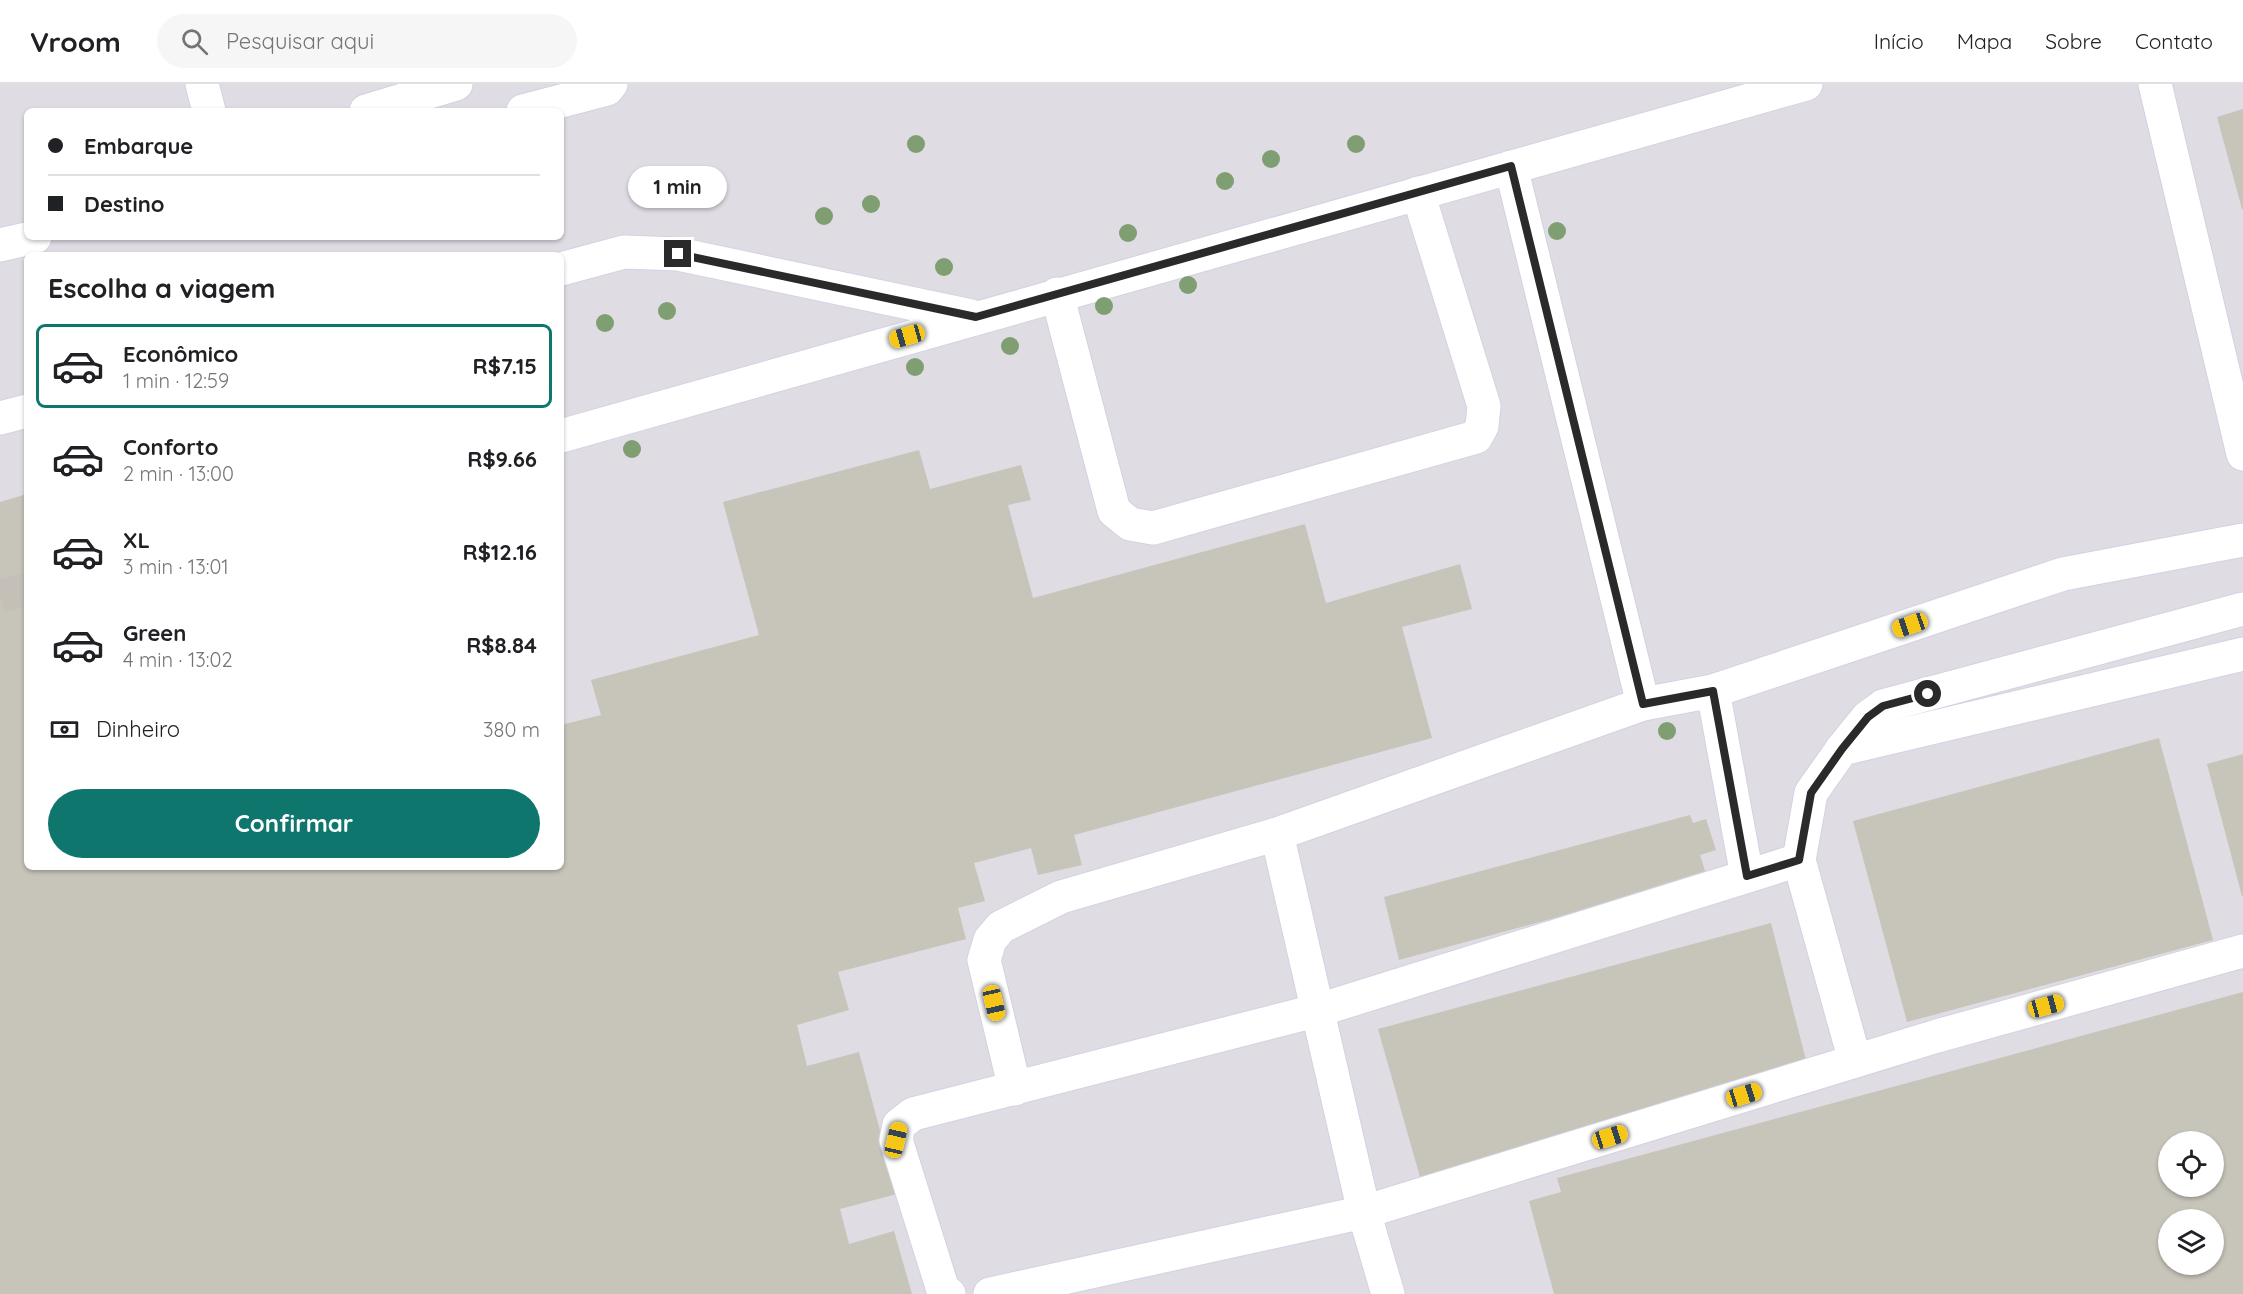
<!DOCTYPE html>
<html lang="pt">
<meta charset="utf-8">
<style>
body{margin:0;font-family:Quicksand,sans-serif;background:#f6f6f6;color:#202124;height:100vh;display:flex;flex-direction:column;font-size:22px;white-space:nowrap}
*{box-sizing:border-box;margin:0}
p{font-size:20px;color:#757577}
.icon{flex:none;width:33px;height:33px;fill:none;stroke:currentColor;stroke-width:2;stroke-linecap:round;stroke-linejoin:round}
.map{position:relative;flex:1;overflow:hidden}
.details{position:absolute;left:24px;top:168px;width:540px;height:618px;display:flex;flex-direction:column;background:#fff;border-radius:9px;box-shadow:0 2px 4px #0004}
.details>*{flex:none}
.hud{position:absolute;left:24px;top:24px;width:540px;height:132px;border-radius:9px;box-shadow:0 2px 4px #0004;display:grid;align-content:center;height:132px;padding:0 24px;background:#fff}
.fabs{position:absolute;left:2158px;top:1047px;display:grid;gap:12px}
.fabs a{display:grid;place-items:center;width:66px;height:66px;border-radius:50%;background:#fff;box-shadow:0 2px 4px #0004;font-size:30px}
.end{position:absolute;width:27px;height:27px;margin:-14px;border:8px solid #2a2a2a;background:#fff;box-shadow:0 0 0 3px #fff}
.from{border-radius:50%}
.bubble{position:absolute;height:42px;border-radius:21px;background:#fff;box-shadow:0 2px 4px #0004;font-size:20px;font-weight:700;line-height:42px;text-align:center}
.car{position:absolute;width:18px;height:36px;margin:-18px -9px;border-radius:8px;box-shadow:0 0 4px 2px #0007;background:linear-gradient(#f5c518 24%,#345 0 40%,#f5c518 0 76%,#345 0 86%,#f5c518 0)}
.hud b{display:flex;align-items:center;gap:21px;height:57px;font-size:22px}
.hud b+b{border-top:2px solid #e0e0e0}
.hud i{width:15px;height:15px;background:#202124}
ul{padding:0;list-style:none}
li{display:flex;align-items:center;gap:18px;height:84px;margin:0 12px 9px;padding:0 12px;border:3px solid transparent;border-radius:9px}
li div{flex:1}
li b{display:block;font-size:22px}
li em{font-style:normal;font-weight:700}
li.active{border-color:#0f766e}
li>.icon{width:54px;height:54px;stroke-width:1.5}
h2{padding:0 24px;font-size:27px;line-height:72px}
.pay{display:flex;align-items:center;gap:15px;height:66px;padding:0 24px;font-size:22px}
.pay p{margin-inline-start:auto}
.primary-button{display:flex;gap:12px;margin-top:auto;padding:12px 24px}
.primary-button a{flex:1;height:69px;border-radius:36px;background:#0f766e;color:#fff;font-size:24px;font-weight:700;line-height:69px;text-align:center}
header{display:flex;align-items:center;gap:36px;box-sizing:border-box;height:84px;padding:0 30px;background:#fff;border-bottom:2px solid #e0e0e0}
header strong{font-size:28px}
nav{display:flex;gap:33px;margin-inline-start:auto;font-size:21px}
.search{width:420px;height:54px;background:#f6f6f6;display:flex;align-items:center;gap:15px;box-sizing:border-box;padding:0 21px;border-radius:33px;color:#757577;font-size:22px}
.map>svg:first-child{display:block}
.industrial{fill:#dfdce4;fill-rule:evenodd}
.building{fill:#c7c4ba;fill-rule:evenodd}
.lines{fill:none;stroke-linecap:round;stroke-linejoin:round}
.minor-tunnel{stroke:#c4c0b8;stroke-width:33;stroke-dasharray:33 16;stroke-linecap:butt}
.minor-casing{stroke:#d1d3e2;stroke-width:35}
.minor{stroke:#fff;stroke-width:33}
.tree{fill:#7f9e72}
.route{stroke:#2a2a2a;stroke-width:8}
</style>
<header>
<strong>Vroom</strong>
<div class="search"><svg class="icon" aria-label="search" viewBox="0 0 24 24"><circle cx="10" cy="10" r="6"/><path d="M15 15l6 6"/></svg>Pesquisar aqui</div>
<nav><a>Início</a><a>Mapa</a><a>Sobre</a><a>Contato</a></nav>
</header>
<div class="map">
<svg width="2243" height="1210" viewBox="0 0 2243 1210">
<rect width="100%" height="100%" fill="#ebe6dc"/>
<path class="industrial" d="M0,0H2243V1210H0ZM27,27H561V153H27ZM27,171H561V783H27ZM2169,1058H2214V1102H2169ZM2169,1136H2214V1180H2169Z"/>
<g class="building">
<polygon points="2243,25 2243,125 2242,125 2217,33"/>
<polygon points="919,366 930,405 1021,381 1031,416 1008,421 1033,514 1305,440 1326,519 1460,480 1472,525 1402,543 1432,654 1074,751 1082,781 1038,791 1031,764 974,779 985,817 958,824 966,855 838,888 849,926 797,941 807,982 859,968 897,1110 840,1125 849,1160 894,1147 912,1210 0,1210 0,418 27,410 27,783 561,783 561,641 601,631 591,596 759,551 723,418"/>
<polygon points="2159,654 2213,856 1907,938 1853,737"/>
<polygon points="2243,670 2243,812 2242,812 2207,680"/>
<polygon points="1690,731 1693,739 1706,735 1716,766 1700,771 1707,793 1399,876 1384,813"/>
<polygon points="1771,839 1809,988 1420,1093 1378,945"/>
<path d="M2243,908V1210H1554L1529,1117L1561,1108L1557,1094ZM2169,1058H2214V1102H2169ZM2169,1136H2214V1180H2169Z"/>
</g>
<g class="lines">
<polyline class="minor-tunnel" points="0,512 27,505"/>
<g class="minor-casing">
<g id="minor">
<polyline points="202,0 209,27"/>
<polyline points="2155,0 2243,370"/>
<polyline points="366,27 456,0"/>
<polyline points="523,27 607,5 611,0"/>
<polyline points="0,161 35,153"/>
<polyline points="561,185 624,168 678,170 971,232"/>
<polyline points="1057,210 1114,427 1130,440 1153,444 1476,353 1482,342 1484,322 1418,109"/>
<polyline points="0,334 27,327"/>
<polyline points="561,352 1806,0"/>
<polyline points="1713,607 2063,490 2243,456"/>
<polyline points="1643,620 1713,607 1747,792"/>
<polyline points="1842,665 1868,633 1883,622 2243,525"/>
<polyline points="1277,750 1364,1128 1388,1210"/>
<polyline points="1855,977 1799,776 1811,709 1842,665 2243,570"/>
<polyline points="1015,1005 984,876 990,856 1001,843 1061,813 1277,750 1643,620 1511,83"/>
<polyline points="949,1210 943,1206 896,1056 899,1041 913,1030 1319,926 1799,776"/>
<polyline points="990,1210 1364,1128 1937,952 2243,867"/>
</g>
</g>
<use href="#minor" class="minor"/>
</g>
<g class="tree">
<circle cx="916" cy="60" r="9"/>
<circle cx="1356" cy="60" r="9"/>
<circle cx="1271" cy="75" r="9"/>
<circle cx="1225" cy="97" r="9"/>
<circle cx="871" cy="120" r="9"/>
<circle cx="824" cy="132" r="9"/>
<circle cx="1557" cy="147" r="9"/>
<circle cx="1128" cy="149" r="9"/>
<circle cx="944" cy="183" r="9"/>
<circle cx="1188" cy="201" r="9"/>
<circle cx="1104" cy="222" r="9"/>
<circle cx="667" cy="227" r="9"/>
<circle cx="605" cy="239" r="9"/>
<circle cx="1010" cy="262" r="9"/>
<circle cx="915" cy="283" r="9"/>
<circle cx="632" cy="365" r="9"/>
<circle cx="1667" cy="647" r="9"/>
</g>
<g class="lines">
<polyline class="route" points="678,170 976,233 1511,82 1643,620 1713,607 1747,792 1799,776 1811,709 1842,665 1868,633 1883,622 1928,610"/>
</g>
</svg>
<div class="fabs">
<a><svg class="icon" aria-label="locate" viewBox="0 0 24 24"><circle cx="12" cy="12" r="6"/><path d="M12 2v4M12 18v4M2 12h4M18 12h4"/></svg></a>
<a><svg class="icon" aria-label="layers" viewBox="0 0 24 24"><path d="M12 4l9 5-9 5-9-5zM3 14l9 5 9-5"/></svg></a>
</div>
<i class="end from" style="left:1928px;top:610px"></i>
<i class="end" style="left:678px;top:170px"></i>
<div class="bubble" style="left:628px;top:82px;width:99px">1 min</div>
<i class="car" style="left:907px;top:252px;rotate:254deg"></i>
<i class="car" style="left:1910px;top:541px;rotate:251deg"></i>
<i class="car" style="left:994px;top:919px;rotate:167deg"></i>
<i class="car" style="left:2046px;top:922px;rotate:75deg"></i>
<i class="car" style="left:1744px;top:1011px;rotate:73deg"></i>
<i class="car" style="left:1610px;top:1053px;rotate:73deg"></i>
<i class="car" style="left:896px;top:1056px;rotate:13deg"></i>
<div class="hud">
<b><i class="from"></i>Embarque</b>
<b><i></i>Destino</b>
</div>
<section class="details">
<h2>Escolha a viagem</h2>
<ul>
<li class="active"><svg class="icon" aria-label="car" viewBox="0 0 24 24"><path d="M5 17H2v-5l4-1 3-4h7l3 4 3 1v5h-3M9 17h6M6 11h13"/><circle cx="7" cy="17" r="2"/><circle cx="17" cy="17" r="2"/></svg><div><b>Econômico</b><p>1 min · 12:59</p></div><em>R$7.15</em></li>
<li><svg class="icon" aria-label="car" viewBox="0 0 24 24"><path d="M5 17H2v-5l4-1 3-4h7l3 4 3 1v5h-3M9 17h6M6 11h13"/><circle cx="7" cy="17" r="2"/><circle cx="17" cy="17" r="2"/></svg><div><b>Conforto</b><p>2 min · 13:00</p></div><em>R$9.66</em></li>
<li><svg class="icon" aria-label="car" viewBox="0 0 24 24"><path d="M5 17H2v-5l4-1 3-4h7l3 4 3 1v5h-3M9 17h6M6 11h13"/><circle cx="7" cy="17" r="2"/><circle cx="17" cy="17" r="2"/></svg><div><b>XL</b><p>3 min · 13:01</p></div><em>R$12.16</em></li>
<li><svg class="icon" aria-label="car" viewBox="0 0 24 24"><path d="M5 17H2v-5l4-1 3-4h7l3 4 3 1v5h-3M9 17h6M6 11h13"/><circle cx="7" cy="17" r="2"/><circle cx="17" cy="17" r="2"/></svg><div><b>Green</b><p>4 min · 13:02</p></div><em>R$8.84</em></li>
</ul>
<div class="pay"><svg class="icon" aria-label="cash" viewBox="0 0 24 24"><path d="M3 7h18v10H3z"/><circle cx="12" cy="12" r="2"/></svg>Dinheiro<p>380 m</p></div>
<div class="primary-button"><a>Confirmar</a></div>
</section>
</div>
